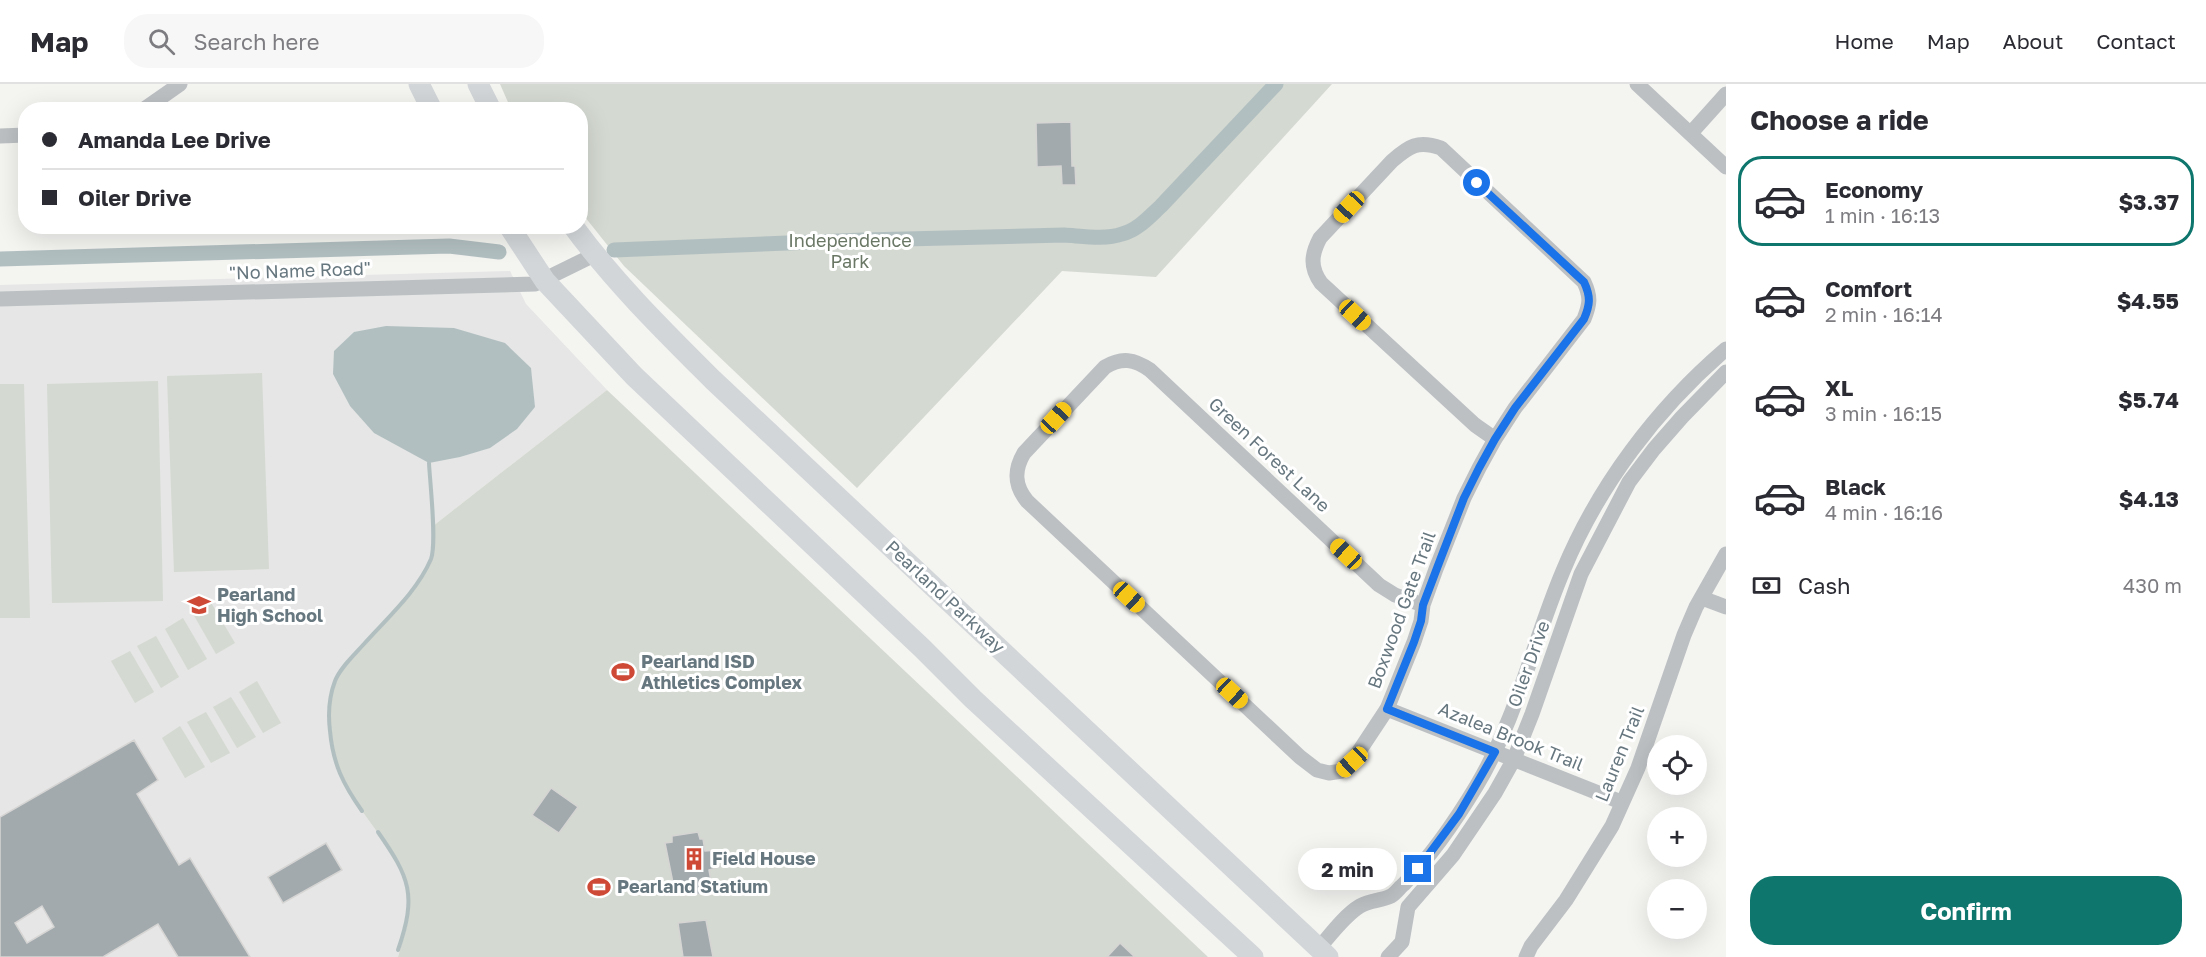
<!DOCTYPE html>
<meta charset="utf-8">
<style>
body{margin:0;font-family:"Golos Text",sans-serif;background:#f7f7f7;color:#2b2b33;height:100vh;display:flex;flex-direction:column;font-size:22px;white-space:nowrap}
*{box-sizing:border-box;margin:0}
p{font-size:20px;color:#7c7c81}
.icon{flex:none;width:33px;height:33px;fill:none;stroke:currentColor;stroke-width:2;stroke-linecap:round;stroke-linejoin:round}
.map{position:relative;flex:1;overflow:hidden}
.sheet{display:flex;flex-direction:column;background:#fff;width:480px}
.sheet>*{flex:none}
.top-card{position:absolute;left:18px;top:18px;width:570px;height:132px;border-radius:24px;box-shadow:0 6px 24px #0002;display:grid;align-content:center;height:132px;padding:0 24px;background:#fff}
.buttons{position:absolute;left:1647px;top:651px;display:grid;gap:12px}
.buttons a{display:grid;place-items:center;width:60px;height:60px;border-radius:50%;background:#fff;box-shadow:0 6px 24px #0002;font-size:30px}
.end{position:absolute;width:27px;height:27px;margin:-14px;border:8px solid #1a73e8;background:#fff;box-shadow:0 0 0 3px #fff}
.from{border-radius:50%}
.bubble{position:absolute;height:42px;border-radius:21px;background:#fff;box-shadow:0 6px 24px #0002;font-size:20px;font-weight:700;line-height:42px;text-align:center}
.car{position:absolute;width:18px;height:36px;margin:-18px -9px;border-radius:8px;box-shadow:0 0 4px 2px #0007;background:linear-gradient(#f5c518 24%,#345 0 40%,#f5c518 0 76%,#345 0 86%,#f5c518 0)}
.top-card b{display:flex;align-items:center;gap:21px;height:57px;font-size:22px}
.top-card b+b{border-top:2px solid #e1e1e2}
.top-card i{width:15px;height:15px;background:#2b2b33}
ul{padding:0;list-style:none}
li{display:flex;align-items:center;gap:18px;height:90px;margin:0 12px 9px;padding:0 12px;border:3px solid transparent;border-radius:24px}
li div{flex:1}
li b{display:block;font-size:22px}
li em{font-style:normal;font-weight:700}
li.active{border-color:#0f766e}
li>.icon{width:54px;height:54px;stroke-width:1.5}
h2{padding:0 24px;font-size:27px;line-height:72px}
.pay{display:flex;align-items:center;gap:15px;height:66px;padding:0 24px;font-size:22px}
.pay p{margin-inline-start:auto}
.action{display:flex;gap:12px;margin-top:auto;padding:12px 24px}
.action a{flex:1;height:69px;border-radius:24px;background:#0f766e;color:#fff;font-size:24px;font-weight:700;line-height:69px;text-align:center}
header{display:flex;align-items:center;gap:36px;box-sizing:border-box;height:84px;padding:0 30px;background:#fff;border-bottom:2px solid #e1e1e2}
header strong{font-size:28px}
nav{display:flex;gap:33px;margin-inline-start:auto;font-size:21px}
.search{width:420px;height:54px;background:#f7f7f7;display:flex;align-items:center;gap:15px;box-sizing:border-box;padding:0 21px;border-radius:24px;color:#7c7c81;font-size:22px}
main{display:flex;flex:1;min-height:0}
.map>svg:first-child{display:block}
.built{fill:#e5e6e5}
.green{fill:#d4d9d1}
.water{fill:#b2bfc1}
.lines{fill:none;stroke-linecap:round;stroke-linejoin:round}
.stream{stroke:#b2bfc1;stroke-width:4}
.canal{stroke:#b2bfc1;stroke-width:15}
.building{fill:#a2aaae;stroke:#d6d5d4;stroke-width:1.5;fill-rule:evenodd}
.minor{stroke:#bcc0c3;stroke-width:15}
.secondary{stroke:#d2d6d9;stroke-width:21}
.route{stroke:#1a73e8;stroke-width:8}
.labels{text-anchor:middle;stroke-width:6;stroke-linejoin:round;paint-order:stroke}
.park-label{font-size:18px;fill:#6a7765;stroke:#fff}
.street-label{font-size:18px;fill:#67777f;stroke:#fff}
.poi-label{font-size:18px;font-weight:bold;fill:#67777f;stroke:#fff;text-anchor:start}
</style>
<header>
<strong>Map</strong>
<div class="search"><svg class="icon" aria-label="search" viewBox="0 0 24 24"><circle cx="10" cy="10" r="6"/><path d="M15 15l6 6"/></svg>Search here</div>
<nav><a>Home</a><a>Map</a><a>About</a><a>Contact</a></nav>
</header>
<main>
<div class="map">
<svg width="1726" height="873" viewBox="0 0 1726 873">
<rect width="100%" height="100%" fill="#f4f4f1"/>
<polygon class="built" points="510,187 526,220 607,306 433,442 432,473 417,500 346,579 330,616 331,661 335,679 344,702 393,770 405,792 409,821 407,841 398,873 0,873 0,201"/>
<g class="green">
<polygon points="500,0 1332,0 1156,193 1062,187 857,404 624,182 581,128 580,26 511,25"/>
<polygon points="262,289 269,485 174,488 167,292"/>
<polygon points="158,297 163,517 52,519 47,300"/>
<polygon points="0,300 24,300 30,534 0,534"/>
<polygon points="607,306 1208,873 398,873 407,841 409,821 405,792 393,770 344,702 335,679 331,661 330,616 335,596 346,579 417,500 432,473 433,442"/>
<polygon points="210,517 235,559 216,570 192,528"/>
<polygon points="183,534 207,575 188,586 165,545"/>
<polygon points="156,552 179,593 161,604 137,562"/>
<polygon points="130,567 154,608 135,619 111,577"/>
<polygon points="257,597 281,639 263,649 239,608"/>
<polygon points="231,613 256,653 237,664 213,623"/>
<polygon points="206,628 230,669 211,679 187,638"/>
<polygon points="180,642 205,683 185,694 162,654"/>
</g>
<polygon class="water" points="386,242 454,244 505,259 531,284 535,323 517,345 490,364 460,373 429,379 374,349 350,322 333,290 334,267 354,248"/>
<g class="lines">
<g class="stream">
<path d="M362,727C343,700 333,680 330,647C328,631 329,613 335,597C340,584 353,572 363,561C386,535 417,508 431,475C437,459 430,399 429,379"/>
<path d="M378,748C410,794 417,811 398,866"/>
</g>
<g class="canal">
<path d="M614,166L864,156L1064,151C1082,152 1105,156 1122,150C1138,146 1150,132 1161,122L1276,0"/>
<polyline points="0,175 449,162 499,168"/>
</g>
</g>
<g class="building">
<polygon points="1071,38 1072,82 1075,82 1076,101 1062,101 1061,82 1037,83 1036,39"/>
<path d="M134,656L158,696L137,710L179,781L190,774L250,873H178L158,840L103,873H0V733ZM42,822L54,843L27,859L15,839Z"/>
<polygon points="551,704 578,723 559,749 532,731"/>
<polygon points="698,748 700,755 703,755 705,767 717,766 720,783 709,786 711,797 706,799 708,809 683,812 682,808 675,809 665,759 672,758 672,752"/>
<polygon points="326,759 342,786 283,819 268,793"/>
<polygon points="706,836 713,873 683,873 678,839"/>
<polygon points="1120,859 1135,873 1107,873"/>
</g>
<g class="lines">
<g class="minor">
<polyline points="1637,0 1726,83"/>
<polyline points="143,26 180,0"/>
<polyline points="1691,49 1726,10"/>
<polyline points="0,52 26,51"/>
<polyline points="0,215 535,200 594,171"/>
<polyline points="1702,514 1726,523"/>
<path d="M1423,521L1395,511L1379,501L1150,286C1134,275 1122,273 1105,283L1024,369C1014,386 1014,401 1027,417L1300,673L1317,686L1329,689L1342,687L1352,678L1387,625L1414,558L1421,537L1423,521L1436,485L1464,414L1479,384L1495,355L1515,324L1584,235C1590,220 1591,213 1584,198L1441,64C1418,56 1409,62 1392,77L1320,154C1311,171 1310,183 1321,199L1475,341L1495,355"/>
<polyline points="1387,625 1621,718"/>
<path d="M1319,864C1331,850 1345,831 1360,822C1370,816 1381,817 1391,812C1395,810 1400,803 1404,800C1432,771 1456,736 1477,701C1517,634 1533,558 1563,487C1598,402 1657,324 1726,265"/>
<polyline points="1388,873 1402,858 1408,823 1453,771 1495,709 1514,675 1532,630 1581,490 1629,398 1654,365 1682,333 1726,288"/>
<polyline points="1526,873 1531,862 1566,816 1612,742 1638,684 1684,551 1696,523 1726,470"/>
</g>
<g class="secondary">
<polyline points="419,0 432,26"/>
<polyline points="478,0 491,26"/>
<polyline points="509,142 545,197 634,292 922,564 973,615 1253,873"/>
<path d="M573,142C615,199 664,247 713,296L1328,873"/>
</g>
</g>
<g class="lines">
<path class="route" d="M1418,785L1459,730L1495,668L1387,625L1414,558L1421,537L1423,521L1442,471L1464,414L1479,384L1495,355L1515,324L1584,235C1590,221 1591,213 1584,198L1477,99"/>
</g>
<defs>
<g id="school-bare" transform="scale(1.8)"><path d="M0-5L7-2L0 1L-7-2ZM-4 1L0 2.5L4 1V4Q0 6-4 4Z" fill="#ce4a37" stroke="#fff" stroke-width="2.5" paint-order="stroke"/></g>
<g id="stadium-bare" transform="scale(1.8)"><path d="M0-5a6.5 5 0 1 0 0 10a6.5 5 0 1 0 0-10ZM-3.5-1.8h7v3.6h-7Z" fill="#ce4a37" stroke="#fff" stroke-width="2.5" paint-order="stroke"/></g>
<g id="building-bare" transform="scale(1.8)"><path d="M-4-6H4V6H1V3H-1V6H-4ZM-2.5-4.3h1.7v1.8h-1.7ZM.8-4.3h1.7v1.8H.8ZM-2.5-1h1.7V.8h-1.7ZM.8-1h1.7V.8H.8Z" fill="#ce4a37" stroke="#fff" stroke-width="2.5" paint-order="stroke"/></g>
</defs>
<g fill-rule="evenodd">
<use href="#school-bare" x="199" y="521"/>
<use href="#stadium-bare" x="623" y="588"/>
<use href="#building-bare" x="694" y="775"/>
<use href="#stadium-bare" x="599" y="803"/>
</g>
<g class="labels">
<g class="park-label">
<text x="850" y="163">Independence<tspan x="850" dy="21">Park</tspan></text>
</g>
<g class="street-label">
<text transform="translate(300 187) rotate(-2)" y="6">"No Name Road"</text>
<text transform="translate(1269 371) rotate(43)" y="6">Green Forest Lane</text>
<text transform="translate(945 513) rotate(43)" y="6">Pearland Parkway</text>
<text transform="translate(1402 526) rotate(-70)" y="6">Boxwood Gate Trail</text>
<text transform="translate(1529 580) rotate(-70)" y="6">Oiler Drive</text>
<text transform="translate(1511 653) rotate(22)" y="6">Azalea Brook Trail</text>
<text transform="translate(1620 670) rotate(-68)" y="6">Lauren Trail</text>
</g>
<g class="poi-label">
<text x="217" y="517">Pearland<tspan x="217" dy="21">High School</tspan></text>
<text x="641" y="584">Pearland ISD<tspan x="641" dy="21">Athletics Complex</tspan></text>
<text x="712" y="781">Field House</text>
<text x="617" y="809">Pearland Statium</text>
</g>
</g>
</svg>
<div class="buttons">
<a><svg class="icon" aria-label="locate" viewBox="0 0 24 24"><circle cx="12" cy="12" r="6"/><path d="M12 2v4M12 18v4M2 12h4M18 12h4"/></svg></a>
<a>+</a>
<a>−</a>
</div>
<i class="end from" style="left:1477px;top:99px"></i>
<i class="end" style="left:1418px;top:785px"></i>
<div class="bubble" style="left:1298px;top:764px;width:99px">2 min</div>
<i class="car" style="left:1349px;top:123px;rotate:223deg"></i>
<i class="car" style="left:1355px;top:231px;rotate:133deg"></i>
<i class="car" style="left:1056px;top:334px;rotate:43deg"></i>
<i class="car" style="left:1346px;top:470px;rotate:313deg"></i>
<i class="car" style="left:1129px;top:513px;rotate:133deg"></i>
<i class="car" style="left:1232px;top:609px;rotate:133deg"></i>
<i class="car" style="left:1352px;top:678px;rotate:227deg"></i>
<div class="top-card">
<b><i class="from"></i>Amanda Lee Drive</b>
<b><i></i>Oiler Drive</b>
</div>
</div>
<section class="sheet">
<h2>Choose a ride</h2>
<ul>
<li class="active"><svg class="icon" aria-label="car" viewBox="0 0 24 24"><path d="M5 17H2v-5l4-1 3-4h7l3 4 3 1v5h-3M9 17h6M6 11h13"/><circle cx="7" cy="17" r="2"/><circle cx="17" cy="17" r="2"/></svg><div><b>Economy</b><p>1 min · 16:13</p></div><em>$3.37</em></li>
<li><svg class="icon" aria-label="car" viewBox="0 0 24 24"><path d="M5 17H2v-5l4-1 3-4h7l3 4 3 1v5h-3M9 17h6M6 11h13"/><circle cx="7" cy="17" r="2"/><circle cx="17" cy="17" r="2"/></svg><div><b>Comfort</b><p>2 min · 16:14</p></div><em>$4.55</em></li>
<li><svg class="icon" aria-label="car" viewBox="0 0 24 24"><path d="M5 17H2v-5l4-1 3-4h7l3 4 3 1v5h-3M9 17h6M6 11h13"/><circle cx="7" cy="17" r="2"/><circle cx="17" cy="17" r="2"/></svg><div><b>XL</b><p>3 min · 16:15</p></div><em>$5.74</em></li>
<li><svg class="icon" aria-label="car" viewBox="0 0 24 24"><path d="M5 17H2v-5l4-1 3-4h7l3 4 3 1v5h-3M9 17h6M6 11h13"/><circle cx="7" cy="17" r="2"/><circle cx="17" cy="17" r="2"/></svg><div><b>Black</b><p>4 min · 16:16</p></div><em>$4.13</em></li>
</ul>
<div class="pay"><svg class="icon" aria-label="cash" viewBox="0 0 24 24"><path d="M3 7h18v10H3z"/><circle cx="12" cy="12" r="2"/></svg>Cash<p>430 m</p></div>
<div class="action"><a>Confirm</a></div>
</section>
</main>
